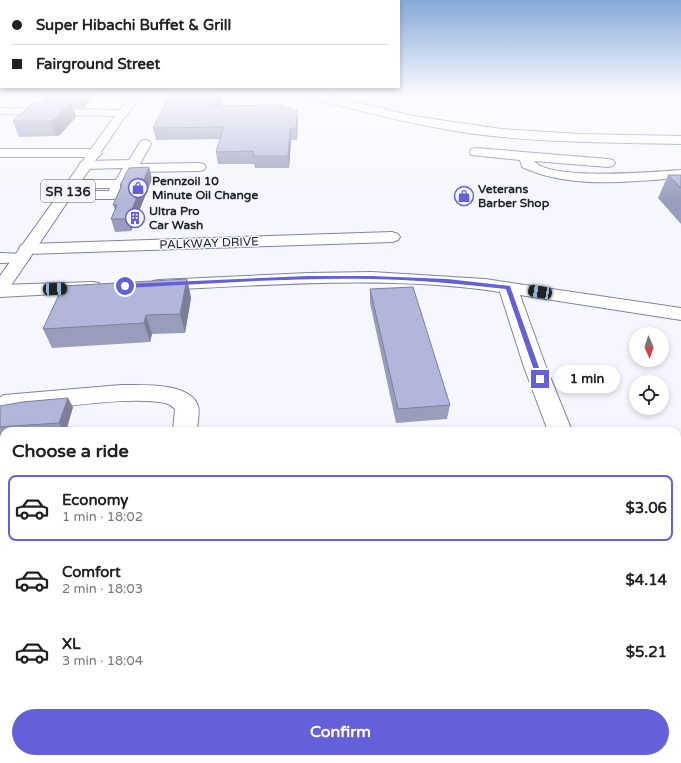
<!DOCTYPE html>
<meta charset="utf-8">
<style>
body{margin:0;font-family:"Varela Round",sans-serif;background:#f6f6f6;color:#202124;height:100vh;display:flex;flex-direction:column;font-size:15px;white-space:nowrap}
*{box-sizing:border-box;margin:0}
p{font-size:13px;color:#757577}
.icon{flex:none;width:22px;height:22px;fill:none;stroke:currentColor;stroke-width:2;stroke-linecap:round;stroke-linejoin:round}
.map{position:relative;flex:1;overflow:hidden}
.side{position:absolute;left:0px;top:427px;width:681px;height:336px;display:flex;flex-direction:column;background:#fff;border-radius:12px 12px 0 0;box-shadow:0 2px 6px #0003}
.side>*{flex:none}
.banner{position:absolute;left:0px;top:0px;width:400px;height:88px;box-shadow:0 2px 6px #0003;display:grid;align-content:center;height:88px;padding:0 12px;background:#fff}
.needle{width:26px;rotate:177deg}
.buttons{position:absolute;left:629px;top:327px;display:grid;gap:8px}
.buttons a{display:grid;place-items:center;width:40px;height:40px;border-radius:50%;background:#fff;box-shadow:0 2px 6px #0003;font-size:20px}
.end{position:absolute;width:18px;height:18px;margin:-9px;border:5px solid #6360d9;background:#fff;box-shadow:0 0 0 2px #fff}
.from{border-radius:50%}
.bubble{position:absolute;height:28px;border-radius:14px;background:#fff;box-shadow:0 2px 6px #0003;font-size:13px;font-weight:700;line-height:28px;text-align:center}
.car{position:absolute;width:12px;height:24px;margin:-12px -6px;border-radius:5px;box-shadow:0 0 3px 1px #0007;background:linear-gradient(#222 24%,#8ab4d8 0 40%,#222 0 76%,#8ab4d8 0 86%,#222 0)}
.banner b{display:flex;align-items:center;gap:14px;height:38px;font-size:15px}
.banner b+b{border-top:1px solid #e0e0e0}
.banner i{width:10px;height:10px;background:#202124}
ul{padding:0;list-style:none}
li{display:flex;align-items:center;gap:12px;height:66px;margin:0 8px 6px;padding:0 4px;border:2px solid transparent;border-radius:8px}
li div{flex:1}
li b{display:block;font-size:15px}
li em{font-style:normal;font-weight:700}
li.on{border-color:#6360d9}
li>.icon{width:36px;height:36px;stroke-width:1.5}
h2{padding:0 12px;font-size:18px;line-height:48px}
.button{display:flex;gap:8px;margin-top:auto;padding:8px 12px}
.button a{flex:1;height:46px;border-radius:24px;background:#6360d9;color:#fff;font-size:16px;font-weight:700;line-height:46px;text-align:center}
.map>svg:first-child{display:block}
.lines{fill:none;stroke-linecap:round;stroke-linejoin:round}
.minor-casing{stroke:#7f83a4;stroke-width:2}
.major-casing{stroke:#7f83a4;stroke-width:2}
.minor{fill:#fff;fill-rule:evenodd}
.major{fill:#fff;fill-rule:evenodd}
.wall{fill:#999dbb}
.shaded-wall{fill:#7d7f99}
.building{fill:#b2b6da;stroke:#7d7f99}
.route{fill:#6360d9}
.labels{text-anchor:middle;stroke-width:3;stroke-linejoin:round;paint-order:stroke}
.far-poi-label{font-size:12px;font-weight:bold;fill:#1f202d;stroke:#f6f7fe;text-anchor:start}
.far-street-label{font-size:12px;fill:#1f202d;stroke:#f6f7fe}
.shield{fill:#f6f7fe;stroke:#60606c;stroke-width:1}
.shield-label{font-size:13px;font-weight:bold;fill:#1f202d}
</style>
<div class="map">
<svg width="681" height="763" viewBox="0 0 681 763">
<rect width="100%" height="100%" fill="#f6f7fe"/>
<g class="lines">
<g class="minor-casing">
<g id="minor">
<path d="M307,95H326L413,116L501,129L578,134L681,136V144C612,142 543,143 475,134C418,126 363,112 308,97Z"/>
<polygon points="0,108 123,110 127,111 129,113 127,115 123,116 0,114"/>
<polygon points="145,140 149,141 151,144 140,164 199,163 204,164 206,167 204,170 199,171 135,172 118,198 113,199 65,199 60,198 58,195 60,192 65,191 109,191 110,188 73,188 68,187 66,184 68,181 73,180 116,180 123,168 86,169 81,168 79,165 81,162 86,161 129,160 141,141"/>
<path d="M476,148L608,159L613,160L615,163L613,166L608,167L534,161C550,181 654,172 681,170V178C629,181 571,190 522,167L520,160L471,155L470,152L471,149Z"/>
<polygon points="0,149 95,149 100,150 102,153 100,156 95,157 0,157"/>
<polygon points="392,232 398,234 400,237 398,240 392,242 27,254 21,253 19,249 21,245 27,244"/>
<polygon points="0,253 27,254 30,258 27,262 0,263"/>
<path d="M372,272L485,279L681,308V320L520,295L546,367L572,431H548L524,367L500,292C390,275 271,285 159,290L153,289L150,285L153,281L159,280L308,273Z"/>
<polygon points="93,282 99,283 102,287 99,291 93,292 0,297 0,285"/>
<path d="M121,385C141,385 191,382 198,406C200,413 197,424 197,431H173L175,409C172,406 169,404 165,403C137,397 87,404 57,407C38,409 18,410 0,416V397L4,395Z"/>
<rect x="0" y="520" width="4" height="26"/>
<rect x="0" y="566" width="4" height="30"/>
<polygon points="677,579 681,581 681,613 677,612"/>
</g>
</g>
<g class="major-casing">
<polygon id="major" points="131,95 142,95 122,121 6,293 0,295 0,276 114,117"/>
</g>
<use href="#minor" class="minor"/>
<use href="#major" class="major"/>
</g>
<g class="wall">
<polygon points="46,95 95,95 83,108 73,108 76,117 60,135 56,136 19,137 13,121 46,102 45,97"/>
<polygon points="223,102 221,106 283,108 292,110 298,110 298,122 297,140 291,140 289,168 255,168 254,164 218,164 216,152 220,139 156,140 153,128"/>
<polygon points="149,167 152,179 131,231 115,232 111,219 115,210 113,205 120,188 120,185"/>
<polygon points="668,175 681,175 681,224 658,198"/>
<polygon points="187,279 191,298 185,333 152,334 150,342 52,348 43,329"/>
<polygon points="370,289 450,405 447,419 396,423 370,303"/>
<polygon points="0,406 73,407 66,431 4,431 4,437 0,438"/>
<polygon points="4,591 4,649 0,649 0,592"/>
</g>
<g class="shaded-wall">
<polygon points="82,95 95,95 83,108 80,97"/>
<polygon points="219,95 222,95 223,102 215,117 213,106"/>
<polygon points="71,102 76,117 60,135 56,136 51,121"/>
<polygon points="298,110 298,122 297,140 296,128"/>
<polygon points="290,129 291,140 289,168 288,156"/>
<polygon points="149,167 152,179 131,231 128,219"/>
<polygon points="187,279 191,298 185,333 180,314"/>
<polygon points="146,315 152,334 150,342 144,323"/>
<polygon points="68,398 73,407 66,431 64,431 59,423"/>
<polygon points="164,759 169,759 171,763 166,763"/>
</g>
<g class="building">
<polygon points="46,95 82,95 80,97 45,97"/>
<polygon points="170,95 219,95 213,106 283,105 282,108 292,108 292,110 298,110 296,128 290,129 288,156 253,156 254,151 216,152 224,127 153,128"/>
<polygon points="34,102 71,102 54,120 51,121 13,121"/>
<polygon points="149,167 128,219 111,219 117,205 113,205 122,185 120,185 129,168"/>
<polygon points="668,175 681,175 681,188"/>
<polygon points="187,279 180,314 146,315 144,323 43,329 63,286"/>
<polygon points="413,287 450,405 398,409 370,289"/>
<polygon points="68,398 59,423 0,427 0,406 22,402"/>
<polygon points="4,591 4,636 0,637 0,592"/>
<polygon points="92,759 164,759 166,763 93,763"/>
</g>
<linearGradient id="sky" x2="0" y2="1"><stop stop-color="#86a9d6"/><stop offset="0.47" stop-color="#fbfbff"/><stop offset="1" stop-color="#fbfbff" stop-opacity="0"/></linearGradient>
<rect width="681" height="202" fill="url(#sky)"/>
<path class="route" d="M308,276H372L447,279L510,286L543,379L540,381L537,379L506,289C462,284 418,280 373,279C291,277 207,284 125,288L122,286L125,284Z"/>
<defs>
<g id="shop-ring" transform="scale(1)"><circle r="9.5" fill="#f6f7fe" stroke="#6360d9" stroke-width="1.5"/><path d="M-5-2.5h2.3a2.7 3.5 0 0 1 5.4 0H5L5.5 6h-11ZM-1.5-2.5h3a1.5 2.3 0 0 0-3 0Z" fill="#6360d9"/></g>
<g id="building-ring" transform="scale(1)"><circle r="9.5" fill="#f6f7fe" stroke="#6360d9" stroke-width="1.5"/><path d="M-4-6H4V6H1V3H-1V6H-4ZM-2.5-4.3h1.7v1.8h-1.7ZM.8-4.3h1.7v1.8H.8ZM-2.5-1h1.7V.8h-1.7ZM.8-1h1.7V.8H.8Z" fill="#6360d9"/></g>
</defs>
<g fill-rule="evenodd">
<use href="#shop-ring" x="138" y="188"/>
<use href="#shop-ring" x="464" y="196"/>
<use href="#building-ring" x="135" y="218"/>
</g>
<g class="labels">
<g class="far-poi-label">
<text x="152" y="185">Pennzoil 10<tspan x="152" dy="14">Minute Oil Change</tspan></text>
<text x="478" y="193">Veterans<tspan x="478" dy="14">Barber Shop</tspan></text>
<text x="149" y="215">Ultra Pro<tspan x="149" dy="14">Car Wash</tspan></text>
</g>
<g class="far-street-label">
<text transform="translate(209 243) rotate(-2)" y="4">PALKWAY DRIVE</text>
</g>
<rect class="shield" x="41" y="180" width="54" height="22" rx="3"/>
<g class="shield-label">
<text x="68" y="196">SR 136</text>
</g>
</g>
</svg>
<div class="buttons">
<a><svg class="needle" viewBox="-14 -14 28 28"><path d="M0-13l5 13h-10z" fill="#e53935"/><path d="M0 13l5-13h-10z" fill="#757577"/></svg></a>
<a><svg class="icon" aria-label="locate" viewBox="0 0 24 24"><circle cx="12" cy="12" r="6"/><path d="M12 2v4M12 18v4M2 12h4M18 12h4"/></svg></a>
</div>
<i class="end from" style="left:125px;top:286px"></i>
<i class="end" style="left:540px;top:379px"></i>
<div class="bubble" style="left:554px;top:365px;width:66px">1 min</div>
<i class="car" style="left:55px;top:289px;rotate:88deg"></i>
<i class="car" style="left:540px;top:292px;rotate:279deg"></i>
<div class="banner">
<b><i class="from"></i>Super Hibachi Buffet &amp; Grill</b>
<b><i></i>Fairground Street</b>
</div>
<section class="side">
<h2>Choose a ride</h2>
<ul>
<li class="on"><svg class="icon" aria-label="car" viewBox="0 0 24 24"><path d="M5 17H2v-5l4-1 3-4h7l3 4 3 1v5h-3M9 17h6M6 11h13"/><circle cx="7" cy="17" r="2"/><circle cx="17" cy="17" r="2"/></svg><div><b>Economy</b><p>1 min · 18:02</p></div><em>$3.06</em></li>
<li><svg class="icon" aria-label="car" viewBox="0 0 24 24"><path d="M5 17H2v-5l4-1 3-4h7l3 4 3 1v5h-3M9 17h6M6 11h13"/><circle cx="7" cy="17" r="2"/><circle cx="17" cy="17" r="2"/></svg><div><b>Comfort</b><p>2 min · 18:03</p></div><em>$4.14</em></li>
<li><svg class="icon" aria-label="car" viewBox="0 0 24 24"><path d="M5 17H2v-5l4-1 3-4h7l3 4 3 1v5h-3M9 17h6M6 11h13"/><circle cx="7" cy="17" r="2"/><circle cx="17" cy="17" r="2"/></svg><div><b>XL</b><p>3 min · 18:04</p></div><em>$5.21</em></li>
</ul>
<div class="button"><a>Confirm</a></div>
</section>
</div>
